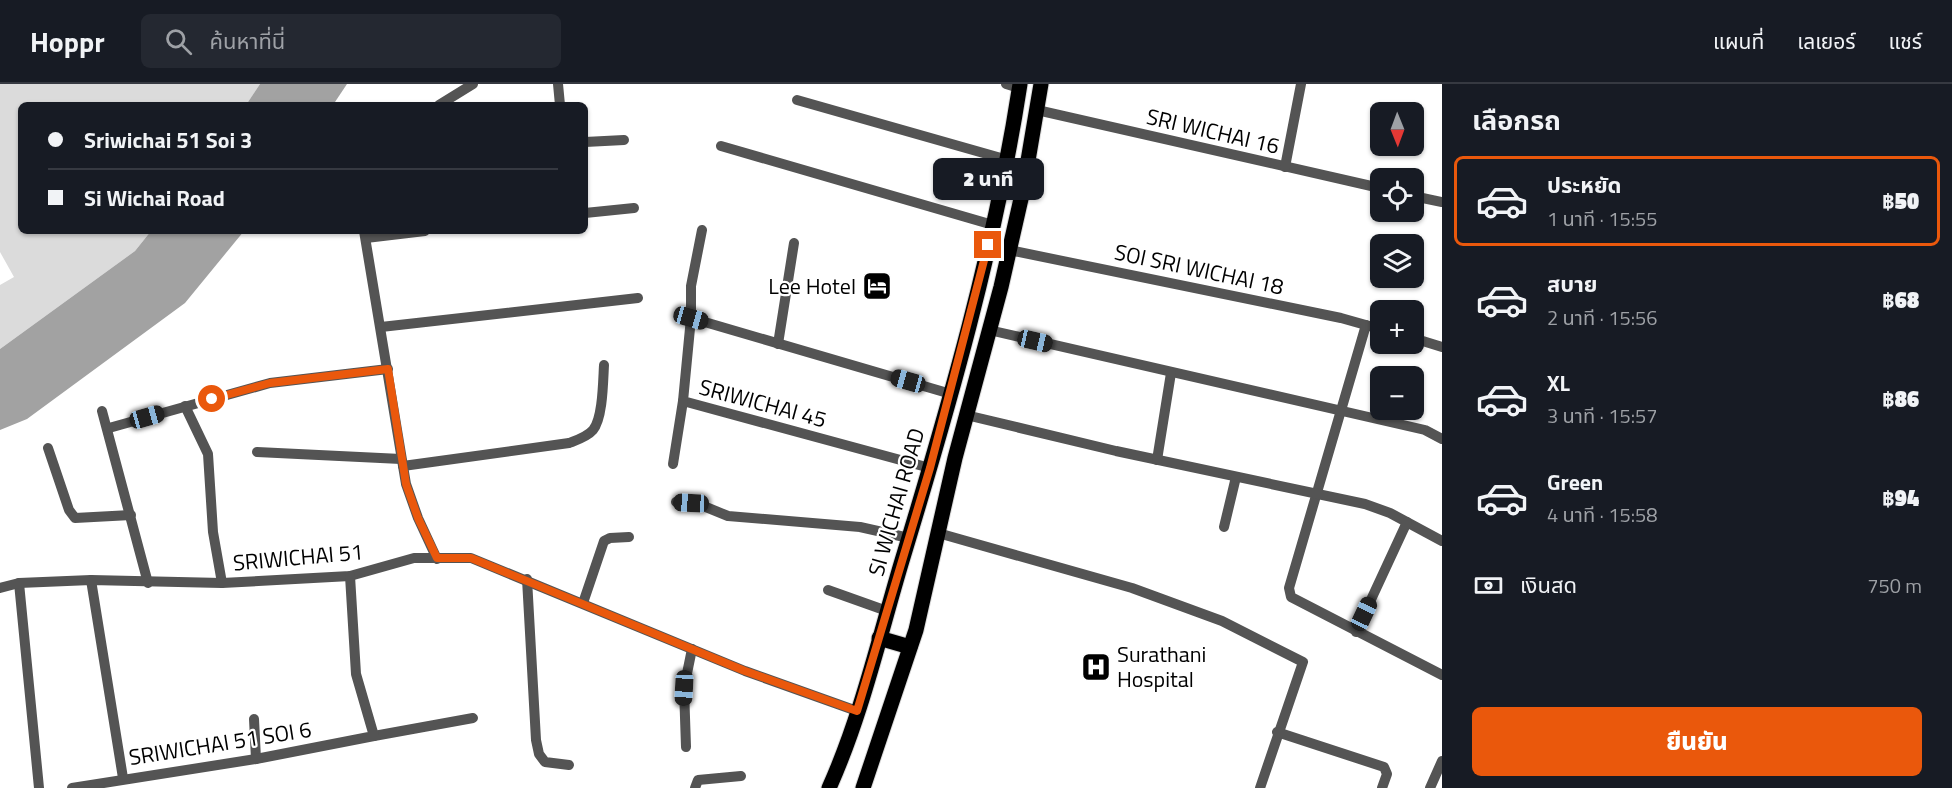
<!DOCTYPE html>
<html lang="th">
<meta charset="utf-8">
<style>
body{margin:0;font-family:"Titillium Web","Noto Sans Thai",sans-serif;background:#242831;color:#f1f3f6;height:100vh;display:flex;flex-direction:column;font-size:22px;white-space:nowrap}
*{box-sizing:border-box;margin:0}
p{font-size:20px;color:#9ea1a6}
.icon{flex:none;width:33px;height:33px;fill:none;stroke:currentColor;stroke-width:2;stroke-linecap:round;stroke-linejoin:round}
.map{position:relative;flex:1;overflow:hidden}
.sheet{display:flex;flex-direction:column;background:#171b24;width:510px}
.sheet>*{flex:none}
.guide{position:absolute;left:18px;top:18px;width:570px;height:132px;border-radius:9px;box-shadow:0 2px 4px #0004;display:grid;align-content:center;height:132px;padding:0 30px;background:#171b24}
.needle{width:39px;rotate:179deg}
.fabs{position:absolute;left:1370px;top:18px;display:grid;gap:12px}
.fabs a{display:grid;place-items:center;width:54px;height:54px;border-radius:9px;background:#171b24;box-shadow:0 2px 4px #0004;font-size:30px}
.end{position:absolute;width:27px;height:27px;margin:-14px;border:8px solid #ea580c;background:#fff;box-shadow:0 0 0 3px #fff}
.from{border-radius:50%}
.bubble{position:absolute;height:42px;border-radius:9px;background:#171b24;box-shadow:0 2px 4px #0004;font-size:20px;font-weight:800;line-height:42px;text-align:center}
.car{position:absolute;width:18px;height:36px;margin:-18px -9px;border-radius:8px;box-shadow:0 0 4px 2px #0007;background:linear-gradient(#222 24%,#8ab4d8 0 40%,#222 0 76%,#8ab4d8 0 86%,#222 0)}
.guide b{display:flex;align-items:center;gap:21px;height:57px;font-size:22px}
.guide b+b{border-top:2px solid #363941}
.guide i{width:15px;height:15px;background:#f1f3f6}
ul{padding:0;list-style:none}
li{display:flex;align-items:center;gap:18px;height:90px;margin:0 12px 9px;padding:0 18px;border:3px solid transparent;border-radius:9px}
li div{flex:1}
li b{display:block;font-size:22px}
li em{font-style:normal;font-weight:800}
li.selected{border-color:#ea580c}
li>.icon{width:54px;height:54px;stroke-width:1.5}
h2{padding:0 30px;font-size:27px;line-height:72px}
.pay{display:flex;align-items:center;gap:15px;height:66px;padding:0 30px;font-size:22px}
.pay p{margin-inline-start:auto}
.cta{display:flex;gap:12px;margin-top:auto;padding:12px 30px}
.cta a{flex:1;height:69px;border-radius:9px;background:#ea580c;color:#fff;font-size:24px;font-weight:800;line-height:69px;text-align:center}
header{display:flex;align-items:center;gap:36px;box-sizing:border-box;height:84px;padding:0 30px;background:#171b24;border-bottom:2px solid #363941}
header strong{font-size:28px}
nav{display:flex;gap:33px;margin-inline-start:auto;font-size:21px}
.search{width:420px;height:54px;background:#242831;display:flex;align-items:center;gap:15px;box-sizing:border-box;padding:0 21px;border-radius:9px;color:#9ea1a6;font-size:22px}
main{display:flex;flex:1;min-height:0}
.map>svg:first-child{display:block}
.green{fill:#dbdbdb}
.water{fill:#a2a2a2}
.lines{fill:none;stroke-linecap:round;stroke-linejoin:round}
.primary-casing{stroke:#dbdbdb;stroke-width:17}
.minor{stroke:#545454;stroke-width:10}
.primary{stroke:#000;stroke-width:15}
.route{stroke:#ea580c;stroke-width:8}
.labels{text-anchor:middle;stroke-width:4.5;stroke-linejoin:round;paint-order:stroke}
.street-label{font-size:22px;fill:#000;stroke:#fff}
.poi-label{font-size:22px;fill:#000;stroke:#fff;text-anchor:end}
</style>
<header>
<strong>Hoppr</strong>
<div class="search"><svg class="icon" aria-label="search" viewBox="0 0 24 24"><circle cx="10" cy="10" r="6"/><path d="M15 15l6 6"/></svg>ค้นหาที่นี่</div>
<nav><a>แผนที่</a><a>เลเยอร์</a><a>แชร์</a></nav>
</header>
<main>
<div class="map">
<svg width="1442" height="704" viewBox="0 0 1442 704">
<rect width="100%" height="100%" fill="#fff"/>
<polygon class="green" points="0,0 260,0 246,21 21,21 21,147 151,147 135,167 0,265 0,201 14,193 0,168"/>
<g class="water">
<polygon points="260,0 347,0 333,21 246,21"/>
<polygon points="151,147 244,147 185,219 27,335 0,346 0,265 135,167"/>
</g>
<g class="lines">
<g class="primary-casing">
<g id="primary">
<polyline points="879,554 910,563"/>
<path d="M829,704C861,633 879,554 901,480C949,322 995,163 1020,0"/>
<polyline points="863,704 916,546 955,374 1001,203 1023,106 1041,0"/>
</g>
</g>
<g class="minor">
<polyline points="558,0 560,21"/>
<polyline points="1006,0 1019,4"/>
<polyline points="797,16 1008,76"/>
<polyline points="439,21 473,0"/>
<polyline points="1037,26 1380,104"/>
<polyline points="585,58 624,56"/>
<polyline points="721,62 993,141"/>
<polyline points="1285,83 1301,0"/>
<polyline points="1413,112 1442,118"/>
<polyline points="585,129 634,124"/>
<polyline points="702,146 691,202 691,234 683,317 930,384"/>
<polyline points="364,147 406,400 418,434 437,475"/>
<polyline points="366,154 425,147"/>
<polyline points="1009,166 1341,234 1380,245"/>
<polyline points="691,234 951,310"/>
<polyline points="1366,241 1289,504 1291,513 1442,591"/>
<polyline points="381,243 638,214"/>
<polyline points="989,246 1425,346 1442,355"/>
<polyline points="1413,254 1442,263"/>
<polyline points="778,260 794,159"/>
<polyline points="185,322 208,370 213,448 222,499"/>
<polyline points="102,327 148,499"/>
<polyline points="966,331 1116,367 1365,420 1390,429 1442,457"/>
<polyline points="109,344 270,299 388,285"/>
<polyline points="48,364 69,426 75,434 131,431"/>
<polyline points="257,368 401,375"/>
<polyline points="1157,376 1171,289"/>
<polyline points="673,380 683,317"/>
<path d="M403,382L569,359C577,356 587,353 593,346C603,334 603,297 604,281"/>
<polyline points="676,418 701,421 728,432 860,443 909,454"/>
<polyline points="1224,443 1236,393"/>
<polyline points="938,449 1132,504 1222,537 1303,578 1260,704"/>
<polyline points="527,495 536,656 539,670 545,678 569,681"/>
<polyline points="91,496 123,694"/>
<polyline points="19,499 39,704"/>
<polyline points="0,504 19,499 91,496 222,499 350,492 414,474 471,474 745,587 857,627"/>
<polyline points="828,506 887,527"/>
<polyline points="583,519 604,457 610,454 629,453"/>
<polyline points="1356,548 1407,438"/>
<polyline points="254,635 256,675"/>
<polyline points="1277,648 1384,683 1387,690 1382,704"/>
<polyline points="374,652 473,634"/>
<polyline points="686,663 684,604 692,565"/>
<polyline points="72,704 256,675 374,652 356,590 350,492"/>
<polyline points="695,704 698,696 741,692"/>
<polyline points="1430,704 1442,677"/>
</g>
<use href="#primary" class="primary"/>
</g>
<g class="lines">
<polyline class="route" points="212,315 270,299 388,285 406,400 418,434 437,474 471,474 745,587 857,627 930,384 988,161"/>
</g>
<defs>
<g id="hotel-square" transform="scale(1.5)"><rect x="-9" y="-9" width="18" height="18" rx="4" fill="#000" stroke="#fff"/><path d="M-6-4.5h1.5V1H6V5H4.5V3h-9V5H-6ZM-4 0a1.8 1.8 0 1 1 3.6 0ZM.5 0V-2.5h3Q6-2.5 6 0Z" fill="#fff"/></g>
<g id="hospital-square" transform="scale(1.5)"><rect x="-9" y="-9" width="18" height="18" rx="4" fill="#000" stroke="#fff"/><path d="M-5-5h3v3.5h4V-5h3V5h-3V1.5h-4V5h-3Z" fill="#fff"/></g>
</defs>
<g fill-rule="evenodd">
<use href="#hotel-square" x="877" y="202"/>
<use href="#hospital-square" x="1096" y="583"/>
</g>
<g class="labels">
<g class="street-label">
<text transform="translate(1213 47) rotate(13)" y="8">SRI WICHAI 16</text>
<text transform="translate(1199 185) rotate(12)" y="8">SOI SRI WICHAI 18</text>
<text transform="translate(763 319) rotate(15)" y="8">SRIWICHAI 45</text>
<text transform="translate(896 418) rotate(-74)" y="8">SI WICHAI ROAD</text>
<text transform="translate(298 473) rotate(-5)" y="8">SRIWICHAI 51</text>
<text transform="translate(220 659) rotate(-9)" y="8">SRIWICHAI 51 SOI 6</text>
</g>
<g class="poi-label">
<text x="856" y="210">Lee Hotel</text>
<text x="1117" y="578" text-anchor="start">Surathani<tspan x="1117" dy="25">Hospital</tspan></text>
</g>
</g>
</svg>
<div class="fabs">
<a><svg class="needle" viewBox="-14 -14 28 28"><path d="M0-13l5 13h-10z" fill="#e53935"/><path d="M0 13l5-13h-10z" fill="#9ea1a6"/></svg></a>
<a><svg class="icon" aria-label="locate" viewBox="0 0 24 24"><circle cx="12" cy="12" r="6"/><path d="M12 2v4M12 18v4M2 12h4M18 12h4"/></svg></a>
<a><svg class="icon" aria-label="layers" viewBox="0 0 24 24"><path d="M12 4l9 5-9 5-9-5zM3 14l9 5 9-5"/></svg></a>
<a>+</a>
<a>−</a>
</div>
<i class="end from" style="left:212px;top:315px"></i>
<i class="end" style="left:988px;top:161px"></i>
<div class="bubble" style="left:933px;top:74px;width:111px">2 นาที</div>
<i class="car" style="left:691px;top:234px;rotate:106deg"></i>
<i class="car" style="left:1035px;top:257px;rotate:103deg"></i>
<i class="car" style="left:908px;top:297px;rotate:286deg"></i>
<i class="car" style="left:147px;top:333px;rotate:74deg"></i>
<i class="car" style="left:691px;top:419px;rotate:273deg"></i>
<i class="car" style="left:1364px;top:530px;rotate:25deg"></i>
<i class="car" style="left:684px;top:604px;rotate:183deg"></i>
<div class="guide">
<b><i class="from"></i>Sriwichai 51 Soi 3</b>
<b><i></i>Si Wichai Road</b>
</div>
</div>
<section class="sheet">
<h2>เลือกรถ</h2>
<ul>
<li class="selected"><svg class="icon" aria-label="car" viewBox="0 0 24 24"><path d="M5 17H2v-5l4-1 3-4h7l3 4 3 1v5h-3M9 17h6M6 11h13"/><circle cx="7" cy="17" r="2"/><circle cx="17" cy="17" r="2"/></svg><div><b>ประหยัด</b><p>1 นาที · 15:55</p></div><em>฿50</em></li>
<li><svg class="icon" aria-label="car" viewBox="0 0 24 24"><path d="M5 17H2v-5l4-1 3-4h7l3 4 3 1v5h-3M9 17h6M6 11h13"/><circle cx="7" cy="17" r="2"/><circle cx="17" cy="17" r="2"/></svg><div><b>สบาย</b><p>2 นาที · 15:56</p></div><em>฿68</em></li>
<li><svg class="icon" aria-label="car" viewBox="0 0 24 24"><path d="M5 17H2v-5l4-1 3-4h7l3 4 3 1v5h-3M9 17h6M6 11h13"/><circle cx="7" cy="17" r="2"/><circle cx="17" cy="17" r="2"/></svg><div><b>XL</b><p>3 นาที · 15:57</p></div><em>฿86</em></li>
<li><svg class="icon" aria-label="car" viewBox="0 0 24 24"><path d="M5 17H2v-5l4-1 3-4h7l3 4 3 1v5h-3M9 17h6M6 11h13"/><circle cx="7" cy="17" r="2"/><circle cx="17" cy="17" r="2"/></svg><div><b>Green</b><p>4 นาที · 15:58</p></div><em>฿94</em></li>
</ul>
<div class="pay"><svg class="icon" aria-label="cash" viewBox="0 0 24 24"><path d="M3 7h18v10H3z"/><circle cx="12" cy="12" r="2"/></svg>เงินสด<p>750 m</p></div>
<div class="cta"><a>ยืนยัน</a></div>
</section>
</main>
